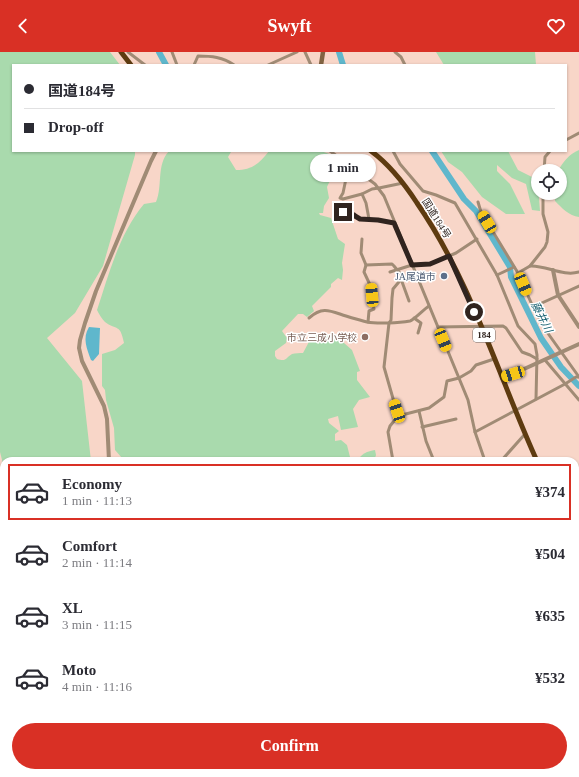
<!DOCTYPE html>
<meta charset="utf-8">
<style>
body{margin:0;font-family:"Times New Roman","Noto Sans JP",serif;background:#f2f2f3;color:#2b2b33;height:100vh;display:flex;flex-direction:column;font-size:15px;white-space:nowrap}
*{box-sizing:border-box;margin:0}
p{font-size:13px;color:#7c7c81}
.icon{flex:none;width:22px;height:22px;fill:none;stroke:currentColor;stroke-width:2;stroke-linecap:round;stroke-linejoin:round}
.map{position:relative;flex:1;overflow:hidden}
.drawer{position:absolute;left:0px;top:405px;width:579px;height:320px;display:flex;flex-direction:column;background:#fff;border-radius:12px 12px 0 0;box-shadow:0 1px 3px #0004}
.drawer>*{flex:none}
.banner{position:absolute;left:12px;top:12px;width:555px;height:88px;border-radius:0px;box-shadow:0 1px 3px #0004;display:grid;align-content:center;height:88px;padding:0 12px;background:#fff}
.fabs{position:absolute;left:531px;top:112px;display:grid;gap:8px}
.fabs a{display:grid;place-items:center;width:36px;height:36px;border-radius:50%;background:#fff;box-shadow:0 1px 3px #0004;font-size:20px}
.end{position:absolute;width:18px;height:18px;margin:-9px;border:5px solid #30241f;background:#fff;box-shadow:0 0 0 2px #fff}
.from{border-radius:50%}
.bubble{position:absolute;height:28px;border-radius:14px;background:#fff;box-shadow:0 1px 3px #0004;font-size:13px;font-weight:700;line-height:28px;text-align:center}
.car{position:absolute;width:12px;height:24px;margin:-12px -6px;border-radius:5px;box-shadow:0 0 3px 1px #0007;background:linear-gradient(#f5c518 24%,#345 0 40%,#f5c518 0 76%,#345 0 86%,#f5c518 0)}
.banner b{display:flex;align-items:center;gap:14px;height:38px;font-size:15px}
.banner b+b{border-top:1px solid #e1e1e2}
.banner i{width:10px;height:10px;background:#2b2b33}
ul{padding:7px 0 0;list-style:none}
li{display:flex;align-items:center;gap:12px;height:56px;margin:0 8px 6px;padding:0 4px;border:2px solid transparent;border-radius:0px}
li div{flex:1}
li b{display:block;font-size:15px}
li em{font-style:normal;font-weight:700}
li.on{border-color:#d93025}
li>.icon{width:36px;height:36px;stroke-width:1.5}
.primary-button{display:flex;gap:8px;margin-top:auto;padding:8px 12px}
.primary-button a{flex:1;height:46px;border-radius:24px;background:#d93025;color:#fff;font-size:16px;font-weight:700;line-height:46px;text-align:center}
header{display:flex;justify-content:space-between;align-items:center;height:52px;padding:0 12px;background:#d93025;color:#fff;font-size:18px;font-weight:700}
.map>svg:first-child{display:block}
.industrial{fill:#e8cdcd}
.green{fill:#a9daad}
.water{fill:#5fb7cc}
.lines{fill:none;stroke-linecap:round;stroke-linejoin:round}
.river{stroke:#5fb7cc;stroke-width:6}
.minor{stroke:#a08b75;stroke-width:3}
.tertiary{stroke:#a08b75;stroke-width:4}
.secondary{stroke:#816342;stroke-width:4.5}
.primary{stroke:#6a461b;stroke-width:5}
.trunk{stroke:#5e3b10;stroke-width:5}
.route{stroke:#30241f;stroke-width:5}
.service-dot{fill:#5c6f8a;stroke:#fff;stroke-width:1.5}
.education-dot{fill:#8d6e63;stroke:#fff;stroke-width:1.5}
.labels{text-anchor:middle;stroke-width:3;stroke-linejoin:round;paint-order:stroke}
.shield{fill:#fff;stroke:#6e6662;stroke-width:1}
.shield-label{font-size:9px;font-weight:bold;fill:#30241f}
.street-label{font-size:10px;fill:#30241f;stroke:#fff}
.service-label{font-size:10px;fill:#4e5e75;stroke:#fff;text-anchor:end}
.education-label{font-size:10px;fill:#785e54;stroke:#fff;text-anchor:end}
.water-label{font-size:11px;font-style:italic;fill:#186070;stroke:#fff}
</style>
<header><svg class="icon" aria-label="back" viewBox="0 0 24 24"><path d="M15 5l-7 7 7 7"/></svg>Swyft<svg class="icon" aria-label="heart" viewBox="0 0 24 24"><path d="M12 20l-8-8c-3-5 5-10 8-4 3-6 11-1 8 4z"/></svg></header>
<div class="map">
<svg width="579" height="725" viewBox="0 0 579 725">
<rect width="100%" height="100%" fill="#f8d6c8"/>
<polygon class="industrial" points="0,474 4,474 4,721 80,721 77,725 0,725"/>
<g class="green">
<polygon points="0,0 110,0 120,13 13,13 13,99 135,99 135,103 103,214 75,261 47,286 82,329 91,409 4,409 4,416 0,400"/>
<polygon points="436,0 535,0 536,13 444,13"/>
<path d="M579,98V165C569,164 562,156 555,149V141H560V119H558C563,110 569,102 579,98Z"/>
<path d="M169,99H230L231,100L228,105L236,118C252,118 260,111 269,99H321L332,103C336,120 334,120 327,135L329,146L324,154L323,161H319L320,163L331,166L338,187L345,192L342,211L343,218L342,228L338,226L331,232V235L312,254L314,259L307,265L303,262H298L282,279L287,286L286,291L275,299V304L277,307C287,310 285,306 292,302C295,301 300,301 303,301L311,286L319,282L336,284L352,298L360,319L357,320V328L370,345L359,348L353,357L358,375L341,378L338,364L328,367L329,371L339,379L335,382V389L341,388L347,393L351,409H121L122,406L115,398L114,376L106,348L105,338L102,334V302L115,298L124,291C120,271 117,279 105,270C102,267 99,262 97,258C109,222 119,182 144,152L156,150C163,134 156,113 169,99Z"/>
<polygon points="441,99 508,99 518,118 536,127 538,133 540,159 532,158 526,132 512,126 497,113 497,119 510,132 525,162 506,162 482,145 462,120 448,110"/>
<path d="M375,398L376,403L374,409H358C360,402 368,399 375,398Z"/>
<polygon points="94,721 387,721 388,725 96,725"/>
</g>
<path class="water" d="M89,275L100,276L99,302L93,309L91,308C87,297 82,286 89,275Z"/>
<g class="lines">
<g class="river">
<polyline points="159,0 166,13"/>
<polyline points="339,0 343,13"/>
<polyline points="432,99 464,147 476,159 510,215 511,225 541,286 561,315 579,334"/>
</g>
<g class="minor">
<polyline points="128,0 145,13"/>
<polyline points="172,0 177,13"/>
<polyline points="305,0 311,13"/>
<polyline points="395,0 401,5 405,13"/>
<path d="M194,13L198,4C211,4 223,5 234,13"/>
<polyline points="268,13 297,0"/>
<polyline points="566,88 579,81"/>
<polyline points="330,99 375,132 384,144 468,348 475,380 485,409"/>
<polyline points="393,99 400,112 423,139 436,143 455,151 497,223 518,274 535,292 537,303 536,347"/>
<polyline points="544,119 545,105 550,99"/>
<polyline points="364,124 361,125 347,122 343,141 340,146 343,147 362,142 372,137 379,136 403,131"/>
<polyline points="362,142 366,151 369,167"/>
<polyline points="478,150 481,160 518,221 533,255 547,280 579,325"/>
<polyline points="343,160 354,163 360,167 378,168 394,171"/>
<polyline points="362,187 361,201 366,213 364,220 371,235 374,257 369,259 368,270"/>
<polyline points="366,213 392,212 394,214 403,225 393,237 392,246 391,268 389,271 384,315 398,364 390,374 388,380 393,409"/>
<path d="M530,214C546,213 563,225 579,220"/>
<polyline points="390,220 412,213 430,212 456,201 477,187"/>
<polyline points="518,221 530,214 545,195 547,190 548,180 543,162 543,141"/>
<polyline points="497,223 514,215"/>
<polyline points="401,227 409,249"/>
<polyline points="533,255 579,234"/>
<path d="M309,266C323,254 330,259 346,264C352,266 360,268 367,270C377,272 399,271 410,269C414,268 424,257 429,254"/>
<polyline points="414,266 421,271 418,281"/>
<polyline points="438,275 503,274 506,276 522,300 530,303 537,307"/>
<polyline points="545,308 579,348"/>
<polyline points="419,359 426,389 434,409"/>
<polyline points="398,364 429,356 444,345 447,329 459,326 471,319 476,313 494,307"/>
<polyline points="422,375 456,367"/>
<polyline points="475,380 565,332 576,325 579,325"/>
<polyline points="501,409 525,382"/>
<polyline points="575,447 579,459"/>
<polyline points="0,468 4,469"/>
<polyline points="0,487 4,486"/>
<polyline points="575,704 576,694"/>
<polyline points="93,721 95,725"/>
<polyline points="404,725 404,721"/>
<polyline points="426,725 429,721"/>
<polyline points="439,725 443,721"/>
<polyline points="529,725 534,721"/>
<polyline points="557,725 557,721"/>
<polyline points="574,725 574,721"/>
</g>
<g class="tertiary">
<polyline points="553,218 558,243 579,275"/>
<polyline points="502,326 513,322 579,292"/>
<polyline points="109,409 107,367 104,354 82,309 79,296 80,288 85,271 96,239 151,109 156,99"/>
<polyline points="575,674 579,674"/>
<polyline points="80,725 83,721"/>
</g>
<polyline class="secondary" points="321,13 323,0"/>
<polyline class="primary" points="575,477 579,475"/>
<g class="trunk">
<polyline points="121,0 131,13"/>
<path d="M371,99C390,113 404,131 417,151C471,229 498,323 537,409"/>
<polyline points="575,503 579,515"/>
<polyline points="575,618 579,606"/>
<polyline points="484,725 488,721"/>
</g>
</g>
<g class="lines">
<polyline class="route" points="343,160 354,163 355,164 360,167 378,168 394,171 412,213 430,212 449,204 474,260"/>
</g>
<circle class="service-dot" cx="444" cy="224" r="4"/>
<circle class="education-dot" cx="365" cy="285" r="4"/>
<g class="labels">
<rect class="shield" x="473" y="276" width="22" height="14" rx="3"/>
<g class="shield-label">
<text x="484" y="286">184</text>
</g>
<g class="street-label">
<text transform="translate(437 166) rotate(58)" y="4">国道184号</text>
</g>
<g class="service-label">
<text x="436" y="228">JA尾道市</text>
</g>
<g class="education-label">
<text x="357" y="289">市立三成小学校</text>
</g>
<g class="water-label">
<text transform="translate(542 265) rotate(63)" y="4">藤井川</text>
</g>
</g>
</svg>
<div class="fabs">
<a><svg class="icon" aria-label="locate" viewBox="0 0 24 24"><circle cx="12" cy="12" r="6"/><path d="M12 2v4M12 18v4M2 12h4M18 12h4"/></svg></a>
</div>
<i class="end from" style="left:474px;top:260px"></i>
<i class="end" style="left:343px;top:160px"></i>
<div class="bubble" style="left:310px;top:102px;width:66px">1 min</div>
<i class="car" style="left:487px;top:170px;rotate:329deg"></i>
<i class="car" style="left:523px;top:232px;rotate:157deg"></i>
<i class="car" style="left:372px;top:243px;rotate:355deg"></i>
<i class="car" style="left:443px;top:288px;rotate:158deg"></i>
<i class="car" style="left:513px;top:322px;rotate:253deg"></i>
<i class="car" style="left:397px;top:359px;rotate:341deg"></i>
<div class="banner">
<b><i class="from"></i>国道184号</b>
<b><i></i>Drop-off</b>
</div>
<section class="drawer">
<ul>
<li class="on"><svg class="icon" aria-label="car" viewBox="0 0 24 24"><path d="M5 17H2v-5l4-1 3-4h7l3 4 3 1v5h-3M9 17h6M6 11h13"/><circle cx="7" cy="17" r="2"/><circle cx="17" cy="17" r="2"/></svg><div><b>Economy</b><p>1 min · 11:13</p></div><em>¥374</em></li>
<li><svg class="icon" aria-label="car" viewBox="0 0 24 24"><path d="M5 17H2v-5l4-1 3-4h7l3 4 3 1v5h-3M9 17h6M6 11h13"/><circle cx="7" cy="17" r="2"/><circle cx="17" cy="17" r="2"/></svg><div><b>Comfort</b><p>2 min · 11:14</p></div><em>¥504</em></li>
<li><svg class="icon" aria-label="car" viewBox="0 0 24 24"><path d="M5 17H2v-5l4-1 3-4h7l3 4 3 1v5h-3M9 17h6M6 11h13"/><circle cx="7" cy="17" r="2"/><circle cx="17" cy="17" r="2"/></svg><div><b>XL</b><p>3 min · 11:15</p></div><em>¥635</em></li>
<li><svg class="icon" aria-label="car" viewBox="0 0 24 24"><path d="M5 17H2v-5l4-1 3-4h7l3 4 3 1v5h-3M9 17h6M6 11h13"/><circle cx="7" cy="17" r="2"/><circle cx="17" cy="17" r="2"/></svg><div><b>Moto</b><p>4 min · 11:16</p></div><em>¥532</em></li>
</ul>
<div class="primary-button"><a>Confirm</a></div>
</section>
</div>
